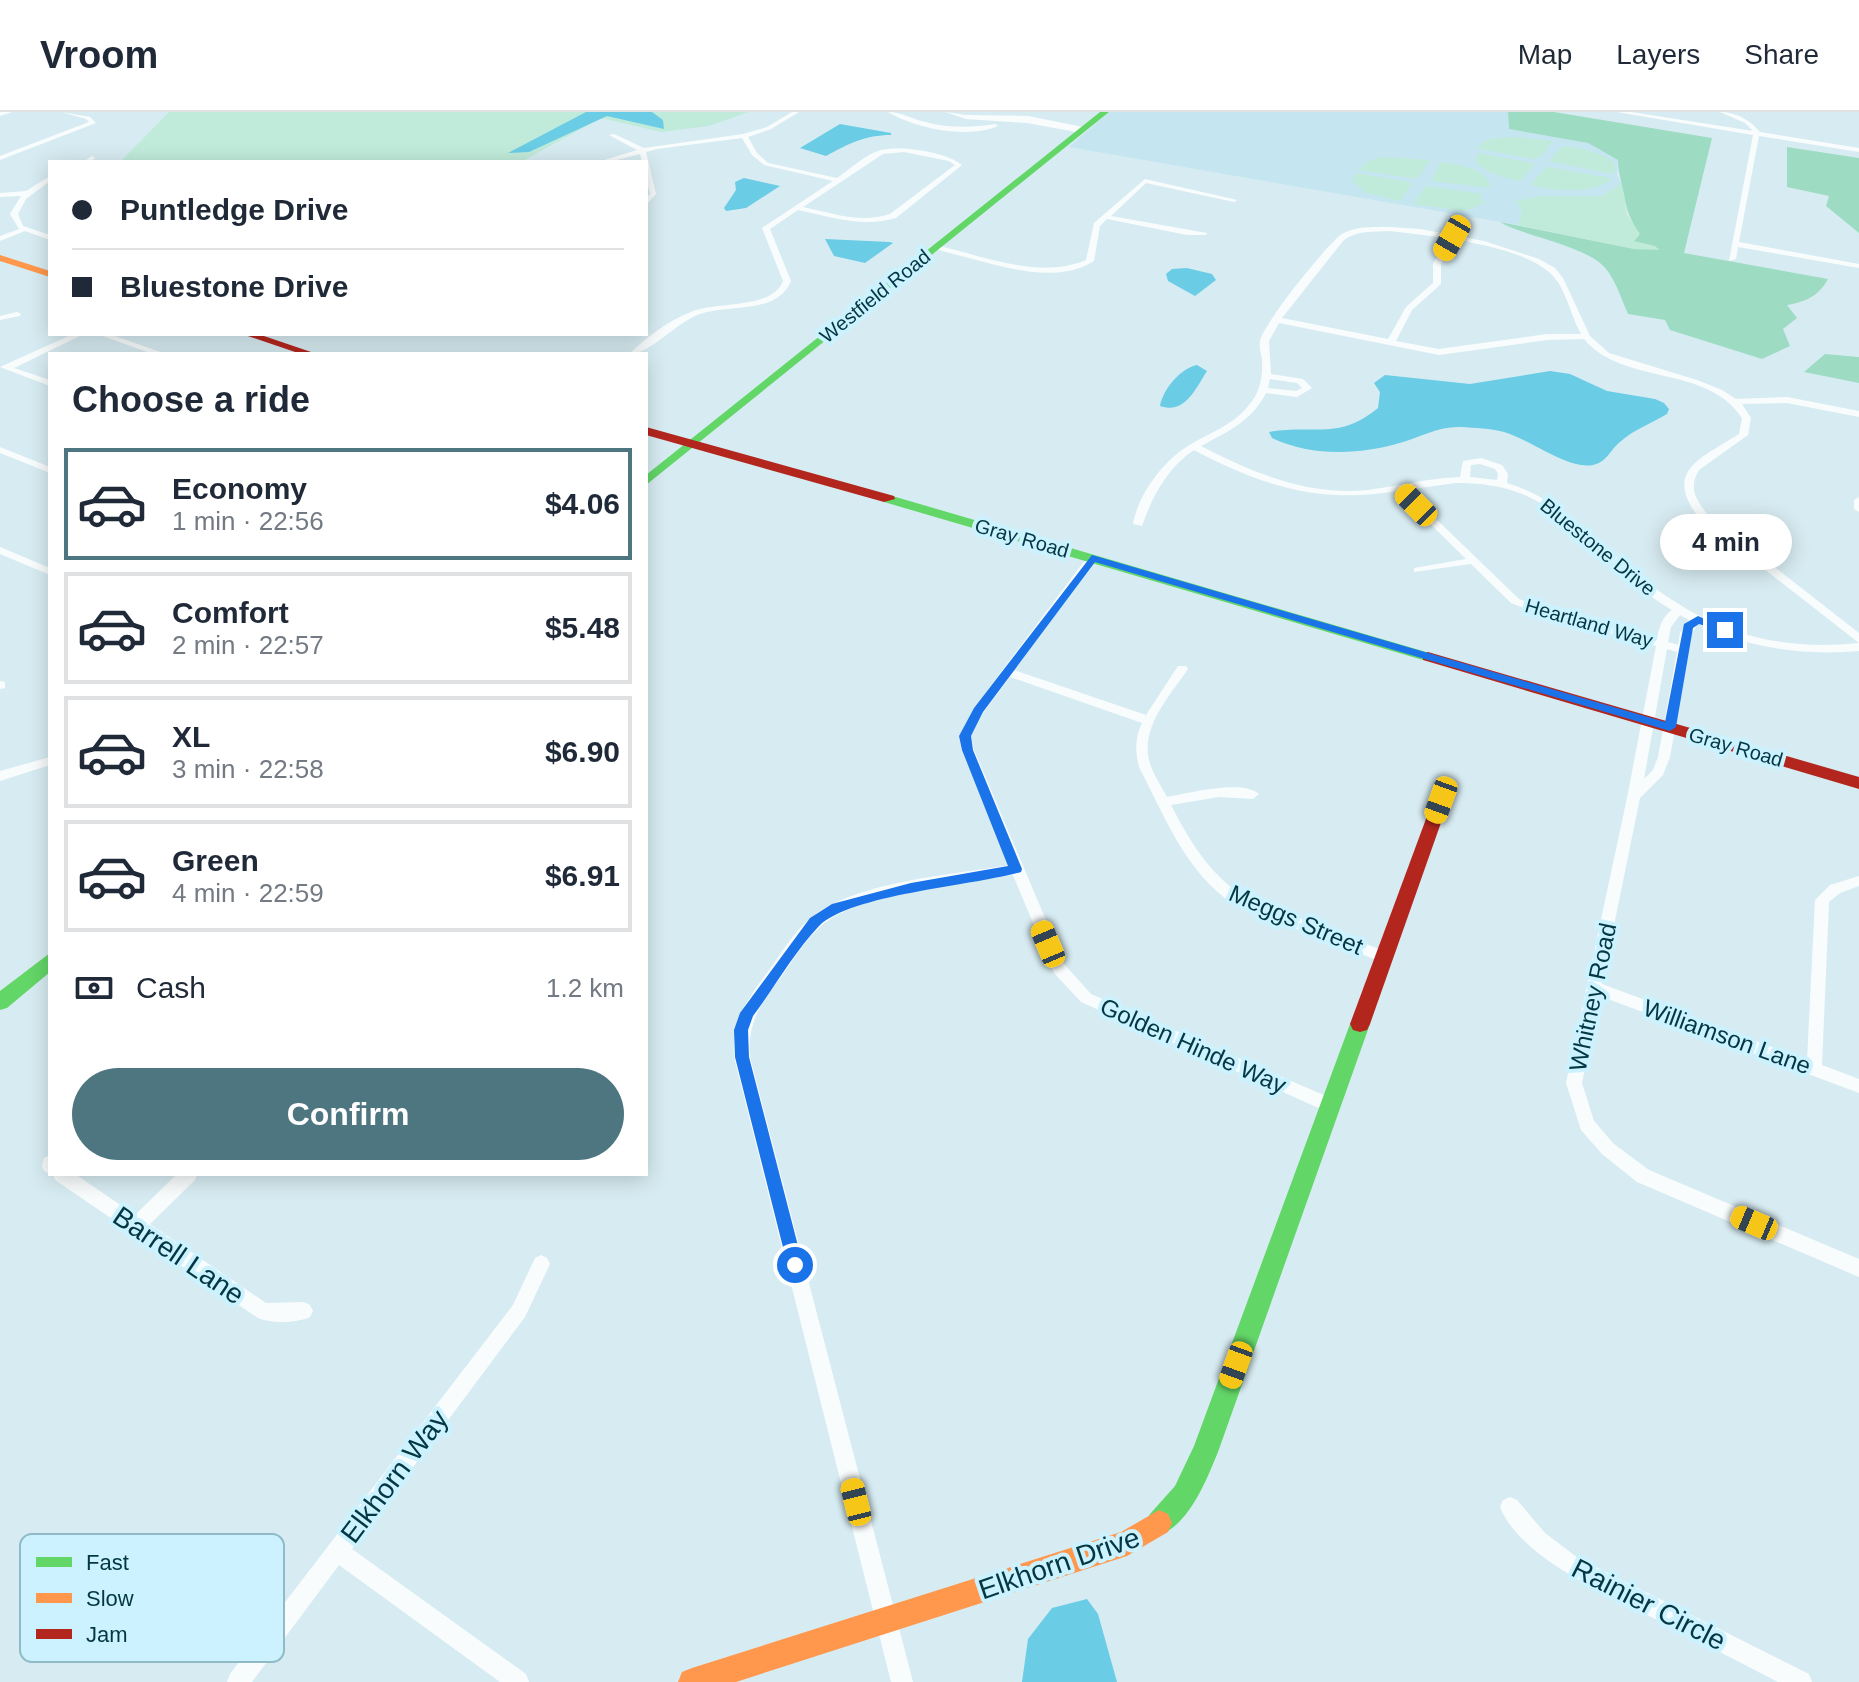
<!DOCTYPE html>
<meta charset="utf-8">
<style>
body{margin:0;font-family:Arial,sans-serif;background:#f2f2f3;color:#1f2937;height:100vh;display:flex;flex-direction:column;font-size:30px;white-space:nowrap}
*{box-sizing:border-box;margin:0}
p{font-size:26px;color:#747a83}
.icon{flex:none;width:44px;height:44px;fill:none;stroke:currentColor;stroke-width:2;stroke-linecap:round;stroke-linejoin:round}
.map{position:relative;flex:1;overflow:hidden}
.panel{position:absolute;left:48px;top:240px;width:600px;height:824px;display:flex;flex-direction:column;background:#fff;border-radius:0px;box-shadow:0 4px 20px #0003}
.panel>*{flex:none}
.hud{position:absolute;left:48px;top:48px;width:600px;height:176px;border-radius:0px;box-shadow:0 4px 20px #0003;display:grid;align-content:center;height:176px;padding:0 24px;background:#fff}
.end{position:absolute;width:36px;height:36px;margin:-18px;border:10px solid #1a73e8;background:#fff;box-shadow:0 0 0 4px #fff}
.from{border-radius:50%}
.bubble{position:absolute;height:56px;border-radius:28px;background:#fff;box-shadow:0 4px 20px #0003;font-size:26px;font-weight:700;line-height:56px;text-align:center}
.car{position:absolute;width:24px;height:48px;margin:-24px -12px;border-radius:10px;box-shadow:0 0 6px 2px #0007;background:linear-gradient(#f5c518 24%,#345 0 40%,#f5c518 0 76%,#345 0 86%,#f5c518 0)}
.hud b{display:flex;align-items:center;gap:28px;height:76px;font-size:30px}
.hud b+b{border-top:2px solid #e0e1e3}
.hud i{width:20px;height:20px;background:#1f2937}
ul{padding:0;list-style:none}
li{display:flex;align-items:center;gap:24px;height:112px;margin:0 16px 12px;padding:0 8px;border:4px solid #e0e1e3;border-radius:0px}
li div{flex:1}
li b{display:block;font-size:30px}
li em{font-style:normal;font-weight:700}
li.current{border-color:#4d7680}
li>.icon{width:72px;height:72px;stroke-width:1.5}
h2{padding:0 24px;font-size:36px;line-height:96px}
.pay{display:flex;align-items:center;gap:20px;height:88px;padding:0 24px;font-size:30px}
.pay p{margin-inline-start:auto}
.action{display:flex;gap:16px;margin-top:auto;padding:16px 24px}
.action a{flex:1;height:92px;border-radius:48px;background:#4d7680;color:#fff;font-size:32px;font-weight:700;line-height:92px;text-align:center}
header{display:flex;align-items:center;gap:48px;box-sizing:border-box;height:112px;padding:0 40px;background:#fff;border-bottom:2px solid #e0e1e3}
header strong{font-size:38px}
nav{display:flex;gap:44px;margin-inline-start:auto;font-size:28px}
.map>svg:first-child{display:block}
.built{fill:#c5e6f0}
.green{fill:#c0ebda}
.forest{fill:#9ddcc2}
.water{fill:#6acce5}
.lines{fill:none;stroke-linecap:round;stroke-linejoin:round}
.street{fill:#f9fcfd;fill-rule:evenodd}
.fast{fill:#63d668;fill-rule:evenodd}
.slow{fill:#ff974d;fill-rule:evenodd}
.jam{fill:#b3261e;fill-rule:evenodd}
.route{fill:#1a73e8}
.labels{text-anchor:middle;stroke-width:8;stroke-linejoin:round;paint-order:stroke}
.far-street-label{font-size:20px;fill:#023743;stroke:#cbf2fe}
.street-label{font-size:24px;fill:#023743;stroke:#cbf2fe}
.near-street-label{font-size:28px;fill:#023743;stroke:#cbf2fe}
.key{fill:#cbf2fe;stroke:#8fbac6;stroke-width:2}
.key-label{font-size:22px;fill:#023743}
</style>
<header>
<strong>Vroom</strong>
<nav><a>Map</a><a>Layers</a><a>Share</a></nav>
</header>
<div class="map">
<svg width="1859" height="1570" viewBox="0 0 1859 1570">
<rect width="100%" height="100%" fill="#d7ecf2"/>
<polygon class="built" points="1109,0 1508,0 1509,17 1588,31 1618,48 1617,64 1622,71 1601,84 1517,90 1522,100 1518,113 1069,35"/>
<g class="green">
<polygon points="169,0 749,0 709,14 661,20 601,6 521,50 120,50"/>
<polygon points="1516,25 1553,29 1539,46 1532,47 1475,36 1489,27"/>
<path d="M1563,34C1583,36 1597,39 1614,50L1615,58L1612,62L1549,49Z"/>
<path d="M1477,41L1531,51L1534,53L1520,69C1504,66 1490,62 1476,51Z"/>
<polygon points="1382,45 1430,48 1418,65 1412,66 1359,58 1366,50"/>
<path d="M1440,50C1457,53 1488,55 1490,76L1432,69Z"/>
<path d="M1547,55L1610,66V69C1588,82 1554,79 1530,73Z"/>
<polygon points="1355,61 1408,70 1412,72 1399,89 1367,81 1353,70"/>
<polygon points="1622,71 1627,103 1641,122 1634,128 1655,134 1660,139 1634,137 1518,113 1522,100 1516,89 1541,84 1601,84"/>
<polygon points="1426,74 1482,82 1480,87 1487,90 1465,99 1413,92"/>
</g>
<g class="forest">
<path d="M1508,0H1554L1712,26L1684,141L1828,167C1819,184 1805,190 1787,193L1797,206L1783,217L1790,234L1762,247L1670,218L1665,208L1628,202C1622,188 1617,173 1609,161C1593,134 1527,126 1500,110L1634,137L1659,138L1655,134L1634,129L1640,122C1626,101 1627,96 1622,73C1620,63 1618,59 1618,48L1588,31L1509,17Z"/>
<polygon points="1787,35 1859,46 1859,121 1826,94 1829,84 1787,75"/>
<polygon points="1825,242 1859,245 1859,271 1804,260"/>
</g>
<g class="water">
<polygon points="586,0 652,0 663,8 664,17 607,4 529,40 508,41"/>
<path d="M840,12L891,21V23C865,23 848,32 826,44L800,36Z"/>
<polygon points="744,66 780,74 746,96 726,99 724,96 736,78 735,70"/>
<polygon points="825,127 890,130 893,131 865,151 834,144"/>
<polygon points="1187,156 1212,162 1216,168 1195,184 1168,169 1166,162 1172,157"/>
<path d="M1197,253L1207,259C1196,276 1185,303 1160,294C1163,277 1181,256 1197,253Z"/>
<path d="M1550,259L1570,262L1607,279L1655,287L1664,291L1669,297L1667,302C1652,311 1633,318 1620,330C1610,338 1607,350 1593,353C1568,358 1531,328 1504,320C1490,316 1475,316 1461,315C1439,314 1423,324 1403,330C1361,343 1312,345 1272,326L1269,320C1314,312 1338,329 1378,296L1380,280L1374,271L1385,263L1470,272Z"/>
<polygon points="1087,1487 1098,1502 1117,1570 1022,1570 1028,1527 1052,1496"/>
</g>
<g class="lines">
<g class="street">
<polygon points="0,0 12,0 0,4"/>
<polygon points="61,0 90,5 96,11 0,48 0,44 89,10 86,7"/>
<path d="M792,0H799L771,17L748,25L757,41L768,51L837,66C850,57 866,42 881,38C901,33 947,40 962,53L896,106C862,116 832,105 798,98L770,117L791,169C777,203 728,192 700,202C676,210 651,242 629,242C646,226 669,208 691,200C717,189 772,198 783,169L762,116L833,69L764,53L752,43L742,26L657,37L646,40L656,82L646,93V86L650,82L646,66V50H642L640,42L609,50H598L637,38L609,23L614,22L644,36L743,22L767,15ZM904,40L949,49L955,53L890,102C861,112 832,101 803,95L883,42Z"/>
<path d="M888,0C901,0 912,7 925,10C948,16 971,16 995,12L998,14C967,27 917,17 888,0Z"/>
<polygon points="945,0 966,3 1028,4 1088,16 1082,21 1027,11 966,7"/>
<path d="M1617,0H1631L1753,19L1745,11L1720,0C1736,0 1750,8 1760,20L1859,36V40L1759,24L1739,130L1859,152V156L1738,135L1736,147L1729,149L1753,23Z"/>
<polygon points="92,44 95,46 90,50 83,50"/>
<polygon points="559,48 562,49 563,50 556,50"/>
<polygon points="50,64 50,69 26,87 18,102 23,114 50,123 50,128 25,119 0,129 0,124 19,117 10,102 21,84 0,85 0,81 26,79"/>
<path d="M1145,67L1237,88L1234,90L1146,71L1111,104L1207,121L1206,123H1187L1107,107L1100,114L1094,149C1058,172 1007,156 969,146C957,143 943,140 932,135L936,133C983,144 1039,168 1086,148L1094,111Z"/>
<path d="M1390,115L1420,117L1484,129L1539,147L1555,156L1563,166L1590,224L1609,241L1697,268L1722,278L1736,287L1787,285L1859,299V305L1787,291L1742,292L1751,306L1748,323L1699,358C1688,376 1696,388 1708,403L1859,521V531L1700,407C1662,359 1700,347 1739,322L1742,306C1707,252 1623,274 1584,227L1547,228L1439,243L1279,211L1269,229L1271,262L1303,267L1312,276L1297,285L1266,281C1252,309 1227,320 1201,334C1253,361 1308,384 1368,378C1399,374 1428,366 1460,365L1463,349L1481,346L1502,353L1508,362L1507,371C1553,385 1583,415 1618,446C1691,511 1759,541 1859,531V539C1804,544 1748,536 1698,512L1692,521L1670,645L1663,663L1640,686L1602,872L1807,948L1815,788L1830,773L1859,764V774L1840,781L1829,790L1822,953L1859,967V981L1600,884L1582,971L1594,1009L1614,1032L1649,1058L1859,1147V1165L1637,1070L1602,1042L1581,1018L1566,971L1627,686L1656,534L1540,502L1511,491L1471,452L1414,460V456L1466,447L1397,379C1320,392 1262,374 1194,338C1167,356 1152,385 1142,414L1133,412C1138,383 1163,349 1188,334C1209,321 1234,313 1249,293C1260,281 1263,264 1262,247C1261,241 1259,235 1260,229C1263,212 1327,132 1342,122C1355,114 1375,115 1390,115ZM1390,119L1448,126L1433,152V171L1406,195L1388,227L1282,206L1343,129C1356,118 1374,120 1390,119ZM1455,127C1486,134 1539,142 1558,170C1568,186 1572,206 1581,222H1547L1439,237L1396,229L1412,198L1441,172V152ZM1270,267L1297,271L1302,276L1296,279L1268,276ZM1480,352L1495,357L1498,362L1497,368L1470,365L1471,353ZM1455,371C1478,371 1500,373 1522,382C1581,406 1617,467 1672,498C1662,505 1659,516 1657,527L1548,498L1519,487L1406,378ZM1680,503L1689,508L1680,521L1678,533L1668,530L1671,515ZM1667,537L1677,540L1658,645L1653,658L1644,667Z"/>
<polygon points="17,200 21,202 20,204 0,208 0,204"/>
<polygon points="73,222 84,222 14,256 50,268 50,274 0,255"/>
<polygon points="97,222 109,222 166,242 153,242"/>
<polygon points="0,335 50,355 50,361 0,341"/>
<polygon points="1859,385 1859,400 1854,397 1854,388"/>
<polygon points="0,435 50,456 50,463 0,442"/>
<path d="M1092,443L1097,446L1014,558L1146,603L1178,554H1186L1188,557C1171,582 1144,611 1148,643C1150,658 1160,672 1167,685C1189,681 1242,667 1259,682L1253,687L1219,685L1171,693C1190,730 1209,761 1243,784L1389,841L1391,845L1389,849H1379L1233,792C1185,759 1165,705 1139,655C1135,639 1135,626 1142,611L1010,565L983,601L971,624L974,638L1065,853L1091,882L1335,988L1337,993L1335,998L1329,1000L1323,998L1081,890L1054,861L1013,763C959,772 861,779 820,815C804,829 792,850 779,868C760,892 747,913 750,945L913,1570H891L734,945C731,911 747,887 767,861C781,842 794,819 813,804C860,769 952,763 1009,753L962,638L959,624L974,596L1088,444Z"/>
<polygon points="0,569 5,570 5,576 0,577"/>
<polygon points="50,645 50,653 0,669 0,659"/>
<polygon points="50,1043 50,1062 44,1059 42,1054 44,1046"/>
<path d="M53,1062H75L135,1103L177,1062H197L195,1068L150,1112L266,1191L304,1190L310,1193L313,1199L310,1205C296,1211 272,1212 258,1206L55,1068Z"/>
<polygon points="541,1143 547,1146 550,1152 525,1205 352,1437 526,1562 529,1570 500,1570 339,1453 252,1570 227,1570 230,1562 513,1193 535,1146"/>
<path d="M1510,1385L1517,1388L1545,1421L1578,1446L1809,1562L1812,1570H1778C1738,1549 1698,1529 1657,1508C1609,1483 1522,1448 1500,1395L1503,1388Z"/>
</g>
<g class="fast">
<polygon points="1100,0 1109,0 646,373 646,363"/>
<polygon points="889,383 1433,542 1435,545 1433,548 1423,548 884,390 883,387"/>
<polygon points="50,841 50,860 7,896 0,898 0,879"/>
<path d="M1360,904L1367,906L1370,912L1218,1340C1206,1369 1190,1411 1159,1424L1150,1420L1146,1411L1150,1402L1175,1374L1194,1334L1350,912L1353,906Z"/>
</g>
<g class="slow">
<polygon points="0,143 50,159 50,165 0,149"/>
<polygon points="1159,1398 1168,1402 1172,1411 1168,1420 1127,1444 736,1570 678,1570 682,1560 692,1556 1121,1420"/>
</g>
<g class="jam">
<polygon points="242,222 258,222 317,242 301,242"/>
<polygon points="646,315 894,384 895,387 884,390 646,323"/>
<polygon points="1428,540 1859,665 1859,677 1423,548 1423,542"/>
<polygon points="1441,682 1449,688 1370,912 1367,918 1360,920 1353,918 1350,912 1433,688"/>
</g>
</g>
<path class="route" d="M1092,443L1665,610L1684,512L1698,504L1730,518L1725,521L1699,512L1693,516L1676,615L1670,619L1095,450L983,600L971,624L973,638L1022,757L1021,760C973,774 852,782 819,814C795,839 774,876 753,904L748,918L749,945L803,1153L801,1159H789L735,945L734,918L740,901L810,806L832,792L911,771L1008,754L962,638L959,624L974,596Z"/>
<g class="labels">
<g class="far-street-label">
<text transform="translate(875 184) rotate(-39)" y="7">Westfield Road</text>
<text transform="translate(1022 426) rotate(16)" y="7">Gray Road</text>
<text transform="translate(1598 435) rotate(39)" y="7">Bluestone Drive</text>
<text transform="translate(1589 511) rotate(16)" y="7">Heartland Way</text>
<text transform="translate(1736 635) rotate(16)" y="7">Gray Road</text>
</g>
<g class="street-label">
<text transform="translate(1296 808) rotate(23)" y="8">Meggs Street</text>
<text transform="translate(1593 885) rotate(-78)" y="8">Whitney Road</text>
<text transform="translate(1727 925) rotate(20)" y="8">Williamson Lane</text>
<text transform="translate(1193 934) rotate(24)" y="8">Golden Hinde Way</text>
</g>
<g class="near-street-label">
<text transform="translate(179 1143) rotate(34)" y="10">Barrell Lane</text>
<text transform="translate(394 1364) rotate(-53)" y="10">Elkhorn Way</text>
<text transform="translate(1059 1451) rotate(-19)" y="10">Elkhorn Drive</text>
<text transform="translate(1649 1492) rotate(27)" y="10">Rainier Circle</text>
</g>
</g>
<rect x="20" y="1422" width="264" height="128" rx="12" class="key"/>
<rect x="36" y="1445" width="36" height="10" fill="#63d668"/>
<rect x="36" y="1481" width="36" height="10" fill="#ff974d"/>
<rect x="36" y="1517" width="36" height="10" fill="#b3261e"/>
<g class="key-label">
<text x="86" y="1458">Fast</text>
<text x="86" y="1494">Slow</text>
<text x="86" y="1530">Jam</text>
</g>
</svg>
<i class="end from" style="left:795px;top:1153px"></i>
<i class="end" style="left:1725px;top:518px"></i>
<div class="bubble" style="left:1660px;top:402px;width:132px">4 min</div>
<i class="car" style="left:1452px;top:126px;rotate:210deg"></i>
<i class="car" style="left:1416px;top:393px;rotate:315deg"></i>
<i class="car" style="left:1441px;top:688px;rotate:200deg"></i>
<i class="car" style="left:1048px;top:832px;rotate:337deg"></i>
<i class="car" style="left:1754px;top:1111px;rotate:293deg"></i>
<i class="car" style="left:1236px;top:1253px;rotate:200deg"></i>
<i class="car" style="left:856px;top:1390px;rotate:346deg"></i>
<div class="hud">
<b><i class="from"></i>Puntledge Drive</b>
<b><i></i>Bluestone Drive</b>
</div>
<section class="panel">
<h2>Choose a ride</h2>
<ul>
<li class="current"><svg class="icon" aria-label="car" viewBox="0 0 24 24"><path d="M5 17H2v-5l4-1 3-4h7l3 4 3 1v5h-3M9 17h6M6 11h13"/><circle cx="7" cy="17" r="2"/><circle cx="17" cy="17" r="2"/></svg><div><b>Economy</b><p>1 min · 22:56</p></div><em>$4.06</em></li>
<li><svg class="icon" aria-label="car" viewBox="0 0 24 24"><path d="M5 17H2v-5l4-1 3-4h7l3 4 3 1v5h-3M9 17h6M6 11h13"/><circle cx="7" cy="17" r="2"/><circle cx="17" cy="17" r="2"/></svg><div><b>Comfort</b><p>2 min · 22:57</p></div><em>$5.48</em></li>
<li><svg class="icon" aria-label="car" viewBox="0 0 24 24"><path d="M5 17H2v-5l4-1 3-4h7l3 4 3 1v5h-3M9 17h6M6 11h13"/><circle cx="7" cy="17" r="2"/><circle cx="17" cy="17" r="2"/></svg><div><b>XL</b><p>3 min · 22:58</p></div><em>$6.90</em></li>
<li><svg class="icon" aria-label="car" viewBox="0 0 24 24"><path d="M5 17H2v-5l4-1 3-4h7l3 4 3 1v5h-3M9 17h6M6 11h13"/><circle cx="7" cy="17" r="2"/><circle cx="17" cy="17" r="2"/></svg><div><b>Green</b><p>4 min · 22:59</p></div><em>$6.91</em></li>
</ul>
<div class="pay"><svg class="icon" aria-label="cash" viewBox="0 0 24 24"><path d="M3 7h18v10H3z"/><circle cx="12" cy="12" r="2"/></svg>Cash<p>1.2 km</p></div>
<div class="action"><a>Confirm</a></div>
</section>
</div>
